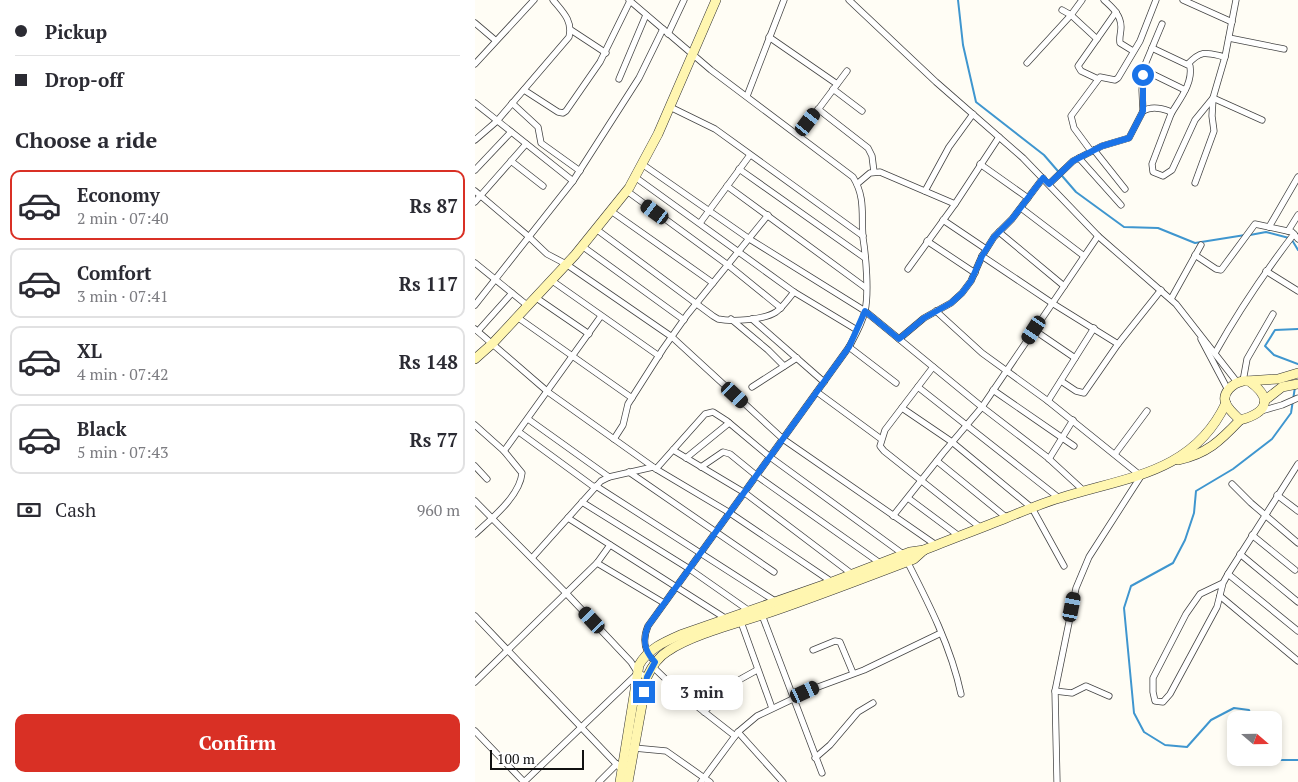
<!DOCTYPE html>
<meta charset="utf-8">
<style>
body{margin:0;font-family:"PT Serif",serif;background:#f2f2f3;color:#2b2b33;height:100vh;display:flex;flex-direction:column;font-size:19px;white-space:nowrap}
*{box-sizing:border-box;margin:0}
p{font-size:16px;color:#7c7c81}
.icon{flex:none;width:28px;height:28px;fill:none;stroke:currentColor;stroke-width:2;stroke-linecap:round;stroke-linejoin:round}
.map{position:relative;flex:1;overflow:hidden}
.details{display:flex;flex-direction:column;background:#fff;width:475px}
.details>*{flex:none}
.banner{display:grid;align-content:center;height:110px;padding:0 15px;background:#fff}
.needle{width:32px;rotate:110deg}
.fabs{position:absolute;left:752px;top:711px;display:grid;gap:10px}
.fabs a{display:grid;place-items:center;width:55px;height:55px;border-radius:10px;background:#fff;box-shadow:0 2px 8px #0003;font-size:25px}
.scale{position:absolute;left:15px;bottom:12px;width:94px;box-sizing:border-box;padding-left:5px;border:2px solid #111;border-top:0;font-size:14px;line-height:18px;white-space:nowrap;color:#111;-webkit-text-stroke:4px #fff;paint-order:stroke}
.end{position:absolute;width:22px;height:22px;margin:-11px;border:6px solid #1a73e8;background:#fff;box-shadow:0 0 0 2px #fff}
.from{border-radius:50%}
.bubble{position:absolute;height:35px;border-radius:10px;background:#fff;box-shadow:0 2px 8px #0003;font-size:16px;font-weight:600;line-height:35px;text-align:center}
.car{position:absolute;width:15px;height:30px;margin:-15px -8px;border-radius:6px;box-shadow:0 0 4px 1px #0007;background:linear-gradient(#222 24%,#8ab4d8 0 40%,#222 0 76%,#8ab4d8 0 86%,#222 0)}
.banner b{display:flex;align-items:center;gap:18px;height:48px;font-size:19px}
.banner b+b{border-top:1px solid #e1e1e2}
.banner i{width:12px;height:12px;background:#2b2b33}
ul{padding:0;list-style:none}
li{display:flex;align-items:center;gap:15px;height:70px;margin:0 10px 8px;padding:0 5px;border:2px solid #e1e1e2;border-radius:10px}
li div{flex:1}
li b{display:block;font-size:19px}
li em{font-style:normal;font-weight:600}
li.current{border-color:#d93025}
li>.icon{width:45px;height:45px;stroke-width:1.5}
h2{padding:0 15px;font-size:22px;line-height:60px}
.pay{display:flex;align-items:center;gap:12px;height:55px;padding:0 15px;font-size:19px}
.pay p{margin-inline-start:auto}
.action{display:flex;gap:10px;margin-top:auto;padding:10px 15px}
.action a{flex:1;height:58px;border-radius:10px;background:#d93025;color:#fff;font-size:20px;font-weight:600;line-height:58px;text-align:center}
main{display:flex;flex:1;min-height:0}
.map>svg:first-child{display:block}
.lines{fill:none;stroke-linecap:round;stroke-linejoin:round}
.stream{stroke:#3f96cf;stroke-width:2}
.street-casing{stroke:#444;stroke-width:7}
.secondary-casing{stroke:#333;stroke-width:10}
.street{stroke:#fff;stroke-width:5.5}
.secondary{stroke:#fff6b0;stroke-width:9}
.route{stroke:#1a73e8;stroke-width:6}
</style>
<main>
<section class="details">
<div class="banner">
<b><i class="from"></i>Pickup</b>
<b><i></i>Drop-off</b>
</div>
<h2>Choose a ride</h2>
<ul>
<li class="current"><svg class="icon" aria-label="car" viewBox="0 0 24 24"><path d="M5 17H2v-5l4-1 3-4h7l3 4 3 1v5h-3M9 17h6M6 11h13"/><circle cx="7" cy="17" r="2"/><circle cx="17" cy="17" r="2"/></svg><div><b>Economy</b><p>2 min · 07:40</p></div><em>Rs 87</em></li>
<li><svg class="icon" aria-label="car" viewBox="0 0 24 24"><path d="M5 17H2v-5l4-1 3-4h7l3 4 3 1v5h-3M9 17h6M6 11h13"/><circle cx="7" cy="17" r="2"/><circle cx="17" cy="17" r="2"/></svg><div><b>Comfort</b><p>3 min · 07:41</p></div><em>Rs 117</em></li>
<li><svg class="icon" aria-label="car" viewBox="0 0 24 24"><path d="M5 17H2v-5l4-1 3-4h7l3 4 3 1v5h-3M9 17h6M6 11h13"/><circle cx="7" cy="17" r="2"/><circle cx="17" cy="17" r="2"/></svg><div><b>XL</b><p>4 min · 07:42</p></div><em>Rs 148</em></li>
<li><svg class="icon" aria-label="car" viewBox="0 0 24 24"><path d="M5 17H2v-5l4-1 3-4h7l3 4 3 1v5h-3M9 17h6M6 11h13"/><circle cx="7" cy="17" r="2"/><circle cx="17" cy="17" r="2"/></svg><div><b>Black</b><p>5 min · 07:43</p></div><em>Rs 77</em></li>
</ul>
<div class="pay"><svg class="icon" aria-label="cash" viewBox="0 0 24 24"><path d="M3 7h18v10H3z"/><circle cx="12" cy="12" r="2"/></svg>Cash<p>960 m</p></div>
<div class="action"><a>Confirm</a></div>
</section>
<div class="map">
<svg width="823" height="782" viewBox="0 0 823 782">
<rect width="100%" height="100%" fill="#fffdf5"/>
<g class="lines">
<g class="stream">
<polyline points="483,0 488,45 501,102 569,155 601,192 649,227 683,228 720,243 770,235"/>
<polyline points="775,235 791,232 814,238"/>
<polyline points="817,240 823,250"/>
<polyline points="823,329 800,330 790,346 799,355 823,364"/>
<polyline points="778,720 774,710 759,708 736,720 712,747 690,745 669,732 659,713 649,608 656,586 698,563 710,540 719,513 721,491 758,469 797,439 816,413 820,387"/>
<polyline points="799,756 804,760 823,760"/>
</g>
<g class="street-casing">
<g id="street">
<path d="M154,0L236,70L378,177C391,198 386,216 388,238C391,257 394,293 390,311C387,324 380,336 374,347L173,626C167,640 169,651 180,662"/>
<polyline points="374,0 461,82 548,158 623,236 701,304 762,382"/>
<path d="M629,0C637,7 646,15 646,27C646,33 644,37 645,43L658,51"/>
<polyline points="708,0 757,22"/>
<polyline points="587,10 596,15 622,39"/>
<polyline points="0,23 20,40"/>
<polyline points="96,30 131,53"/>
<polyline points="193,34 209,0"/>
<polyline points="294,37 362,84"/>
<polyline points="754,38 809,49"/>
<path d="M677,48L715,66C718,84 704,100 696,114"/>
<polyline points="552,63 596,15 607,0"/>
<polyline points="0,64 59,0"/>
<path d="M713,64C727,49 732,53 750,57"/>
<polyline points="669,70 710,90"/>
<polyline points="144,79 171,15"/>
<polyline points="623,79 606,71 603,66 641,12"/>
<polyline points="358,89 387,111"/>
<polyline points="49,90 83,112 88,113 91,111 125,62 155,1"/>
<polyline points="272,96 309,0"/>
<polyline points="0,103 98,181"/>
<polyline points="37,103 63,127 66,143 105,171"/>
<polyline points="195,107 240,129 388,236"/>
<polyline points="343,109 393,148 397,156 399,172"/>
<polyline points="668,111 667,90 669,67 687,24"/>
<polyline points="324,135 372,71"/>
<path d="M0,140L22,121L94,37C98,21 88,12 78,0"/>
<polyline points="619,150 650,189"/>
<polyline points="616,151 599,128 596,116 625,77 640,80 643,78 665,41 681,0"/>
<polyline points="604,158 646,205"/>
<polyline points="36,161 68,186"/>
<polyline points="167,164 276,240 390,311 507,407 572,457 609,491"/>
<polyline points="505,164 553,198"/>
<polyline points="264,169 390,258"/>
<polyline points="0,170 36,132"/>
<polyline points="160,177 319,292 382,330"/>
<polyline points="720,183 739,131 737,116 738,98 750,57 761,0"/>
<polyline points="382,184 395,173 405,172 480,204"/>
<path d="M574,184L598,161L627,146L654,138L668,111C676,106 686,108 694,111L696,114L677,164L678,172L688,176L697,170L720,120L738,98L787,120"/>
<polyline points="252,186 391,288"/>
<polyline points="0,191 53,236 72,254 91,264 197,337 308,439 461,545"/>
<polyline points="152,191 253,265 306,308"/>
<polyline points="450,191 474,147 498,114"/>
<polyline points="0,202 51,144"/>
<polyline points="546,208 609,256"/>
<polyline points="136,211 238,283"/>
<polyline points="468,220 511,249"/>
<polyline points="225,223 275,155"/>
<polyline points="794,227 823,177"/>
<path d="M121,229L238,316L243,319C257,322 289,320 301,312C308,307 314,298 319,292"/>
<polyline points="813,231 823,215"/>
<polyline points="524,232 589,286"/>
<polyline points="452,241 500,273"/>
<polyline points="107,246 209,320"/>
<polyline points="720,255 741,269 746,270 780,224 817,232 823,239"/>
<polyline points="507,256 577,303 643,344"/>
<polyline points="0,263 53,306"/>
<polyline points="433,269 480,204 524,137"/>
<polyline points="791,271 823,291"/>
<polyline points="76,280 184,356"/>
<polyline points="60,297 114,334"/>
<polyline points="696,299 726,245"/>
<polyline points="0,305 98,181 164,78 188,29"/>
<polyline points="461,311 507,353 573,401 666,476 614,557 601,588 580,691 582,782"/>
<polyline points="42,317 157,398"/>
<polyline points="256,319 293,350 309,366"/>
<polyline points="277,319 349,382"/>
<polyline points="0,329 73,392 181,469 255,513 357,582"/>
<polyline points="559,330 600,358"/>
<polyline points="3,331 37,293"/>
<polyline points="424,339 449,318 476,303 487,293 496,281 507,256 519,237 537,219 568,178"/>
<polyline points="726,339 753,390"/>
<polyline points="374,347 421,383"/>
<path d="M740,353C763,312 790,272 819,234"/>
<polyline points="458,367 410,430 405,446 409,451 506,528"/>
<polyline points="586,381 601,391 609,393 643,344 686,290"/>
<polyline points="768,381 772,359 798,314"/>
<polyline points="277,387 322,358"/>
<polyline points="443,387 584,498"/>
<polyline points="518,390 599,446"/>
<polyline points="342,392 406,439"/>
<polyline points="573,401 619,328"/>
<polyline points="427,408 477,442 557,508 589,566"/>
<polyline points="786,411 807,405 823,398"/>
<polyline points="53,419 134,477"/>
<path d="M0,425L29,451L47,473C45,496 16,519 0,534"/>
<polyline points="44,432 119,487"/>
<polyline points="139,439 148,425 153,404 188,349 212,315 293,215"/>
<polyline points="198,450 270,493 377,574"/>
<polyline points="29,451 126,316"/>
<polyline points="640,454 672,411"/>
<polyline points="211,458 254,423"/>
<polyline points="574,459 598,420"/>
<polyline points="462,461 532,518"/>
<polyline points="0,466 12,479"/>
<polyline points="226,467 248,452 255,454 282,476 405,563"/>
<polyline points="181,469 230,414 238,412 252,421 295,457 428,554"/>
<polyline points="154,472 299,572"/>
<polyline points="757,484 776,503 823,543"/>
<polyline points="121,486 300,601"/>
<polyline points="802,495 823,511"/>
<polyline points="433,498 484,536"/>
<polyline points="0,501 91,593 156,662 163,673 172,677"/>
<polyline points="107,502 213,568 273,610"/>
<polyline points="418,516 468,453 507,407 623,236"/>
<polyline points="93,518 250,618"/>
<polyline points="777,535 820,570"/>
<polyline points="765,554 823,602"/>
<polyline points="57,558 126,481 134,477 178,467"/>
<path d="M432,561C454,604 476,647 486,694"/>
<polyline points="122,563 189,603"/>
<polyline points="753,574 823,631"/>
<polyline points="748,583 725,594 711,614 678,678 678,692 680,701 688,702 695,694 742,607 748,583 753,574 823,464"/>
<polyline points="745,596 823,661"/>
<polyline points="287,615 347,773"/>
<polyline points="0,616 147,770"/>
<polyline points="266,622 297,708"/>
<polyline points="338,650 360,641 365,642 378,673"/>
<polyline points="177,666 205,693 260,736"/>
<polyline points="0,682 122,563 135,545"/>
<polyline points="580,691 597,693 611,686 634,696"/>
<polyline points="229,712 255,685 282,670"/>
<polyline points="0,731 49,782 163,673"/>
<polyline points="263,732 308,782"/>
<polyline points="159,748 191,751 235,782"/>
<polyline points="340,758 355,745 383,712 398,703"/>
<polyline points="124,782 142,764"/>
<polyline points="226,782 263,732 282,716 343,687 389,670 466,633"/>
</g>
</g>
<g class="secondary-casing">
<g id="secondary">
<polyline points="0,359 18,343 100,255 154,188 183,134 241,0"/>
<path d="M768,381H774C799,399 792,413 765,420C760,415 754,410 751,404C746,393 758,383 768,381Z"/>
<polyline points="771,381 803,379 823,373"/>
<polyline points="789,401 807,387 823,384"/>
<path d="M703,460C732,454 745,441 765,420"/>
<path d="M145,782L164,665C173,649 189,642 205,635L357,582L435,552L449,550C476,539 504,529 531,518C549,511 567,503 585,498C650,477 718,474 751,403"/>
<path d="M153,782L172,677C177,666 183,657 193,651C218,634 267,622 296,612C345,595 392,577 439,559L449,550"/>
</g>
</g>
<use href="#street" class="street"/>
<use href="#secondary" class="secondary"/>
</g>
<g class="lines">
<path class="route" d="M169,692L172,677L180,662C169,651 167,640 173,626L374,347L390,311L424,339L449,318L476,303L487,293L496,281L507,256L519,237L537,219L568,178L574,184L598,161L627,146L654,138L668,111V75"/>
</g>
</svg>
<div class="fabs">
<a><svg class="needle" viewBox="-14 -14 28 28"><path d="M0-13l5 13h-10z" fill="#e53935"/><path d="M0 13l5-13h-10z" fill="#7c7c81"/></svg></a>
</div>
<div class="scale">100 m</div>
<i class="end from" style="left:668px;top:75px"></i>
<i class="end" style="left:169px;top:692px"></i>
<div class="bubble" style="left:186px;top:675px;width:82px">3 min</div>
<i class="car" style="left:333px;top:122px;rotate:37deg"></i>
<i class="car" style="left:180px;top:212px;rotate:306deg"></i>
<i class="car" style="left:559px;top:330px;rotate:213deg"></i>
<i class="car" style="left:260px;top:395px;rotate:133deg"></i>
<i class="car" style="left:597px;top:607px;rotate:11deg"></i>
<i class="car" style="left:117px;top:620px;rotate:317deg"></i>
<i class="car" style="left:330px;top:692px;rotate:65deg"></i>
</div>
</main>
